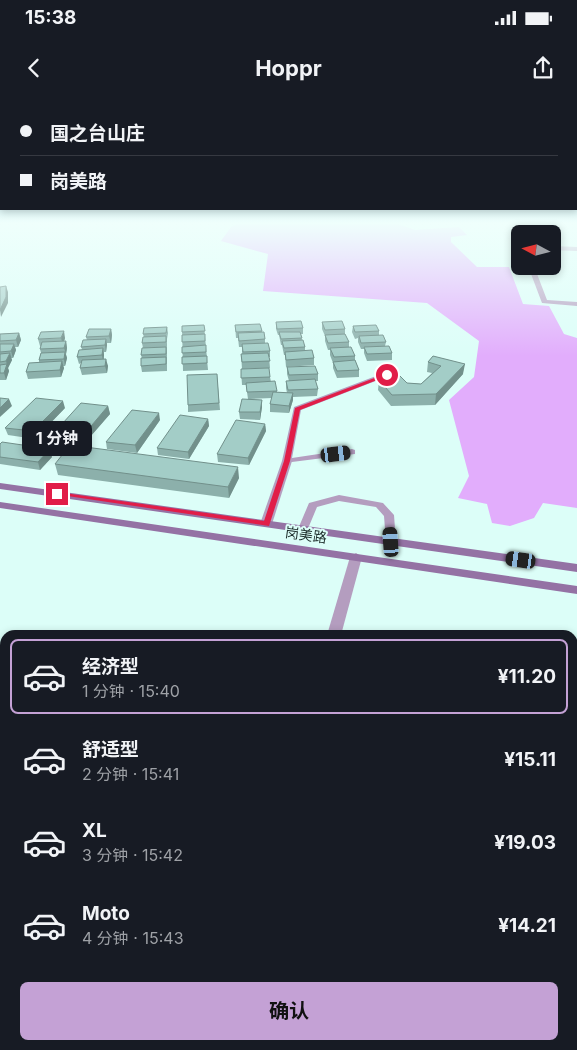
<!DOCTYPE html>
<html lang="zh">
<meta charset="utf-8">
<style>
body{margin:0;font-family:Inter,"Noto Sans SC",sans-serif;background:#20242c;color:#f1f3f6;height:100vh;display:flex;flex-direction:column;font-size:19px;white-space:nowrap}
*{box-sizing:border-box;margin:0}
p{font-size:16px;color:#9ea1a6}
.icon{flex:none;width:28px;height:28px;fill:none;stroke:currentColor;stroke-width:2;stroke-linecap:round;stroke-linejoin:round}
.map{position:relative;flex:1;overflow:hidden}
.side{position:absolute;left:0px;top:530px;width:578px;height:420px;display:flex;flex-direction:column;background:#171b24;border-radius:15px 15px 0 0;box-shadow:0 2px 8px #0003}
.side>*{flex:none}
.guide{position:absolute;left:0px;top:0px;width:578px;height:110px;box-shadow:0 2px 8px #0003;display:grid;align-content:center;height:110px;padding:0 20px;background:#171b24}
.needle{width:32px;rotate:277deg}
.tools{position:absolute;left:511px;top:125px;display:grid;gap:10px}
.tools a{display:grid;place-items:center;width:50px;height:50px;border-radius:8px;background:#171b24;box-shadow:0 2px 8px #0003;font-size:25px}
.end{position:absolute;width:22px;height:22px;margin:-11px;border:6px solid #e11d48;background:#fff;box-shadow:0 0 0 2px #fff}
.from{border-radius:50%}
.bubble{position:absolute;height:35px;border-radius:8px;background:#171b24;box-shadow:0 2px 8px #0003;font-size:16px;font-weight:700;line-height:35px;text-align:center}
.car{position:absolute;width:15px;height:30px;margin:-15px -8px;border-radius:6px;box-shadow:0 0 4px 1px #0007;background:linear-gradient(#222 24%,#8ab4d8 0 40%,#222 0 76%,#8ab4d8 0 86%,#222 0)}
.guide b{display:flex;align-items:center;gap:18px;height:48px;font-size:19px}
.guide b+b{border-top:1px solid #363941}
.guide i{width:12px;height:12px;background:#f1f3f6}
ul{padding:9px 0 0;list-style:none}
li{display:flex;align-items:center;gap:15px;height:75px;margin:0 10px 8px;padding:0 10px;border:2px solid transparent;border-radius:8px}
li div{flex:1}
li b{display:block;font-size:19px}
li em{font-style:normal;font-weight:700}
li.active{border-color:#c4a1d5}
li>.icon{width:45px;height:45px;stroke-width:1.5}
.primary-button{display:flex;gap:10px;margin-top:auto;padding:10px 20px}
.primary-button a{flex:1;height:58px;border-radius:8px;background:#c4a1d5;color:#111;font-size:20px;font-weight:700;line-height:58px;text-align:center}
.status{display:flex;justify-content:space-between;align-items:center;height:35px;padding:0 25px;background:#171b24;direction:ltr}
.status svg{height:14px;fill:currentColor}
header{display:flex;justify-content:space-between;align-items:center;height:65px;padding:0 20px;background:#171b24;font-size:22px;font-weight:700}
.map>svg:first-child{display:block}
.forest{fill:#e2adfc}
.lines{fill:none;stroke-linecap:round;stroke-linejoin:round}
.lane{fill:#b49dbf;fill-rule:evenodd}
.street{fill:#b49dbf;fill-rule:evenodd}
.secondary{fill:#9472a4;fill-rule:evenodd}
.wall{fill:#8cb0ab}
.shaded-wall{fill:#72908b}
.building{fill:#a3cdc7;stroke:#72908b}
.route{fill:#e11d48}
.labels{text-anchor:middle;stroke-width:4;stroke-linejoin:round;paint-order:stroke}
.street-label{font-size:14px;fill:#1f302d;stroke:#dcfef8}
</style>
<div class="status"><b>15:38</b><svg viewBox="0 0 49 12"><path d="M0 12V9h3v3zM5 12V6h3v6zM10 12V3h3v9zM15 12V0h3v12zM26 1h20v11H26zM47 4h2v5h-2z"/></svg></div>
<header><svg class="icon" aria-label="back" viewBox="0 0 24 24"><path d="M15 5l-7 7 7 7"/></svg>Hoppr<svg class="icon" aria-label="share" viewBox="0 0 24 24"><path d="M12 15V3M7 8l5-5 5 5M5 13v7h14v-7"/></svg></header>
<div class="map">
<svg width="577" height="950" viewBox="0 0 577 950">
<rect width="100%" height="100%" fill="#dcfef8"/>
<polygon class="forest" points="237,124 398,124 415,130 459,127 467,135 451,137 451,142 477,167 509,167 523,204 549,206 564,234 577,238 577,408 543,403 534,418 510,426 492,423 487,404 458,398 469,376 449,300 474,277 479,241 427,203 263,191 268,154 221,141 231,127"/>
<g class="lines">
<g class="lane">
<polygon points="514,124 518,124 522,134 520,134 520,137 517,135"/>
<polygon points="552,146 577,147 577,151 552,150"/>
<polygon points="528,166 534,166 547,200 577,202 577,206 542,203"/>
<polygon points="384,273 391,275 301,310 292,358 352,349 355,350 355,354 284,363 282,361 294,307"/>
<polygon points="339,395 383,403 394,415 396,442 395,444 387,444 386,442 384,416 376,407 339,401 317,407 307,431 299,431 298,429 309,403"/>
<polygon points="0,887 5,889 5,907 0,905"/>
</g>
<g class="street">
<polygon points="287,358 292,361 272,424 270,426 262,426 260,424 282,361"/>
<polygon points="356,453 362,457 341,535 327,535 350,457"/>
<polygon points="298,945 321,945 323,950 300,950"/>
</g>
<g class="secondary">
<polygon points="0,383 577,464 577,472 0,389"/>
<polygon points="0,402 577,486 577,494 0,408"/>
</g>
</g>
<g class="wall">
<polygon points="276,222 303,228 303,234 301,234 302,240 305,247 305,251 314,258 314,265 286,267 285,255 284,255 282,245 281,245 279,235 278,235 276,229"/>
<polygon points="322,222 345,229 345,234 349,242 349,247 355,256 355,260 359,270 359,277 337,278 333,268 333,263 330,255 330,250 328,250 325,241 325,236 322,229"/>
<polygon points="204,225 208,270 183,271 182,226"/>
<polygon points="235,225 262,231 265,239 265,243 270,251 270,257 269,257 270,268 242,269 241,254 242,254 242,247 239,247 238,238 236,238"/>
<polygon points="353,226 379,231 379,235 386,242 385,246 392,253 392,260 367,261 364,253 364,249 361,249 358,242 358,238 355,239 352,232"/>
<polygon points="167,227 168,233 167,239 167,271 142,272 141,266 142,258 141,255 143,248 142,243 144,237 143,234"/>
<polygon points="111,229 112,235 111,243 107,243 106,252 104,252 104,259 108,266 107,273 82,275 80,268 81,263 79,264 77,257 82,249 81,247 87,240 86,237"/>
<polygon points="19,233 21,240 18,247 15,247 16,250 13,258 11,258 12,260 8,268 9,271 6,280 0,280 0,234"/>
<polygon points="65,238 64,241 66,241 67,248 66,254 67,258 65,266 63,266 64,268 61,277 28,279 26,272 39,262 39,260 41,253 40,249 41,246 40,246 38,239"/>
<polygon points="433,256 463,274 435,305 391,306 378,290 379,280 407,283 421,284 432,273 427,272 428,262"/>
<polygon points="287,267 318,274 318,281 315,281 318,289 317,296 293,297 293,300 289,313 270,312 270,304 272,298 250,299 262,300 262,307 260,320 240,319 239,312 248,299 246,285 242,285 241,269 270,277 271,282 277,291 277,292 287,293 286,288 286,281 289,281 287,274"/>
<polygon points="217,274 220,310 188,312 188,305"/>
<polygon points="108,306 110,314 83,345 55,342 53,334"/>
<polygon points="65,308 35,339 8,335 5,328"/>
<polygon points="208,319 209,326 189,359 158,355 157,348"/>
<polygon points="160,320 137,353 107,349 106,342"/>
<polygon points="265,324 266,331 249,365 218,362 217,354"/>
<polygon points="0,344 52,357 40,370 0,364"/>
<polygon points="55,364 239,378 229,398 58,375"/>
</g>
<g class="shaded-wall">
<polygon points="6,186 8,192 8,203 1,217 0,210"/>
<polygon points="111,229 112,235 111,243 109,236"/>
<polygon points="64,231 65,238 63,245 61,238"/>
<polygon points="19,233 21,240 18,247 16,240"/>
<polygon points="106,239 107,245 106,252 105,245"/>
<polygon points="66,241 67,248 66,254 64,248"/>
<polygon points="14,244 16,250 13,258 11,251"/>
<polygon points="103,248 104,255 103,262 102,255"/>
<polygon points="65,252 67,258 65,266 64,259"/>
<polygon points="10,253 12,260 8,268 9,271 6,280 4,273 7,265 6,261"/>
<polygon points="106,259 108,266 107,273 105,266"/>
<polygon points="62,261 64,268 61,277 60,270"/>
<polygon points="465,264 463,274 435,305 436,294"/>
<polygon points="293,293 293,300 289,313 289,306"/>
<polygon points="9,299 12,306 0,317 0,308"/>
<polygon points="262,300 262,307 260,320 260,312"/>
<polygon points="63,301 65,308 35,339 33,331"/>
<polygon points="108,306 110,314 83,345 81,338"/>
<polygon points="159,313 160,320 137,353 135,345"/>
<polygon points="208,319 209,326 189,359 188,352"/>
<polygon points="265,324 266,331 249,365 248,358"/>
<polygon points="50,349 52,357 40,370 38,362"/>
<polygon points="238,367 239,378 229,398 228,387"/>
</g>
<g class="building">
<polygon points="6,186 6,197 0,210 0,187"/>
<polygon points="301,221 303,228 277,229 276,222"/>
<polygon points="342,221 345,229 325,230 322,222"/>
<polygon points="260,224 262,231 236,232 235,225"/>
<polygon points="204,225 205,231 182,232 182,226"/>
<polygon points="376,225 379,231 355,232 353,226"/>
<polygon points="167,227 166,233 143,234 144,228"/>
<polygon points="89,229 111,229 109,236 86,237"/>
<polygon points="64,231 61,238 38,239 41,232"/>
<polygon points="264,232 265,239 239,241 238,233"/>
<polygon points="279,232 300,232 302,238 281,239"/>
<polygon points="19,233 16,240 0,241 0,234"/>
<polygon points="205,234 205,241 182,242 182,235"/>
<polygon points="345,234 349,242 328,243 325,235"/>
<polygon points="383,235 386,242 361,243 359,236"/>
<polygon points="166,236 166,242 142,243 143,237"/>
<polygon points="106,239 105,245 81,247 83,240"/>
<polygon points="303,240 305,247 284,248 282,241"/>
<polygon points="66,241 64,248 40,249 42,242"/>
<polygon points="268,243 270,251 243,252 242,244"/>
<polygon points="0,244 14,244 11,251 0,252"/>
<polygon points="206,245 206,252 182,253 182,247"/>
<polygon points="389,246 392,253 367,254 364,247"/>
<polygon points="166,247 166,254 141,255 142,248"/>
<polygon points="351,247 355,256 334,257 330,248"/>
<polygon points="103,248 102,255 77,257 79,250"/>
<polygon points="312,250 314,258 286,260 285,252"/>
<polygon points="65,252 64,259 39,260 41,253"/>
<polygon points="10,253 6,261 0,262 0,254"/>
<polygon points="268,253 270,261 242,262 241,254"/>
<polygon points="207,256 207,263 182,264 182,257"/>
<polygon points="433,256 465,264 436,294 392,295 379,280 397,273 407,283 421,284 441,266 428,262"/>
<polygon points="166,257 166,264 141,266 141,258"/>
<polygon points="106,259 105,266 80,268 82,260"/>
<polygon points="355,260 359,270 337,271 333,262"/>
<polygon points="62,261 60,270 26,272 29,263"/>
<polygon points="7,264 4,273 0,273 0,265"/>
<polygon points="315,266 318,274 289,275 287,267"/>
<polygon points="269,268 270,277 241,278 241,269"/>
<polygon points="217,274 219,303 188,305 187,275"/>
<polygon points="315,279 318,289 288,290 286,281"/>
<polygon points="275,281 277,291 247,292 246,283"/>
<polygon points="273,292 293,293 289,306 270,304"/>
<polygon points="0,298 9,299 0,308"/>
<polygon points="36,298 63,301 33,331 5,328"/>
<polygon points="242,299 262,300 260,312 239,312"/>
<polygon points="81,303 108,306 81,338 53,334"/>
<polygon points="132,310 159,313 135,345 106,342"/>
<polygon points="180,315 208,319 188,352 157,348"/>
<polygon points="236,320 265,324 248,358 217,354"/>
<polygon points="2,342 50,349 38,362 0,357 0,344"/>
<polygon points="70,345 238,367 228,387 55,364"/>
</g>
<linearGradient id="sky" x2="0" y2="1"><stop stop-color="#5dbad3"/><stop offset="0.48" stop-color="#effffc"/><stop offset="1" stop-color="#effffc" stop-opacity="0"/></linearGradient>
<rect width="577" height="256" fill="url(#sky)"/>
<polygon class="route" points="385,274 390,275 300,310 290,361 269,426 54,394 57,392 264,421 284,361 295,308"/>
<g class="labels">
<g class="street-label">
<text transform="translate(306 435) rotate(8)" y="5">岗美路</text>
</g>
</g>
</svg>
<div class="tools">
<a><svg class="needle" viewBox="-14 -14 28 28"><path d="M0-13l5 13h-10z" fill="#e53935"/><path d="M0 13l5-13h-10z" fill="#9ea1a6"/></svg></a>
</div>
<i class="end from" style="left:387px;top:275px"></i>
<i class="end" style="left:57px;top:394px"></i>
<div class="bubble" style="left:22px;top:321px;width:70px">1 分钟</div>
<i class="car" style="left:336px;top:354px;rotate:83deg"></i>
<i class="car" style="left:391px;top:442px;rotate:356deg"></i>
<i class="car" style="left:521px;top:460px;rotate:278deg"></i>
<div class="guide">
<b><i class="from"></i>国之台山庄</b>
<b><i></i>岗美路</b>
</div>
<section class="side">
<ul>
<li class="active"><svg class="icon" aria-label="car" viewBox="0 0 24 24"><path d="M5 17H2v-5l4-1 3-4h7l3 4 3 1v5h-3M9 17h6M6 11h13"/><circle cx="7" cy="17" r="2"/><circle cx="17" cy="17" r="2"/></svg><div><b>经济型</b><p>1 分钟 · 15:40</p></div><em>¥11.20</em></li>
<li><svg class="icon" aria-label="car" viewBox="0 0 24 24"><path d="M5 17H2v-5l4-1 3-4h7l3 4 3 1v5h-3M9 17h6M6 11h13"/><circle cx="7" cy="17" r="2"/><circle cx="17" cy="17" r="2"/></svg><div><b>舒适型</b><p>2 分钟 · 15:41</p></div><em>¥15.11</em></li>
<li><svg class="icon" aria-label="car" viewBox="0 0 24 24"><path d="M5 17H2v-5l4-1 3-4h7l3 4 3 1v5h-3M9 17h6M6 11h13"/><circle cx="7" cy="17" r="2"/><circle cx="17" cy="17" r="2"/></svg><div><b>XL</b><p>3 分钟 · 15:42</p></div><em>¥19.03</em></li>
<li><svg class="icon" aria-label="car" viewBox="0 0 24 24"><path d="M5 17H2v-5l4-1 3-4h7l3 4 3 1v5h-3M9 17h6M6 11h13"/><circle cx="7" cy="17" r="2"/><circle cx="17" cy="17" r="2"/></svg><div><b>Moto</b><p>4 分钟 · 15:43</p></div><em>¥14.21</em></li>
</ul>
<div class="primary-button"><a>确认</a></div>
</section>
</div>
